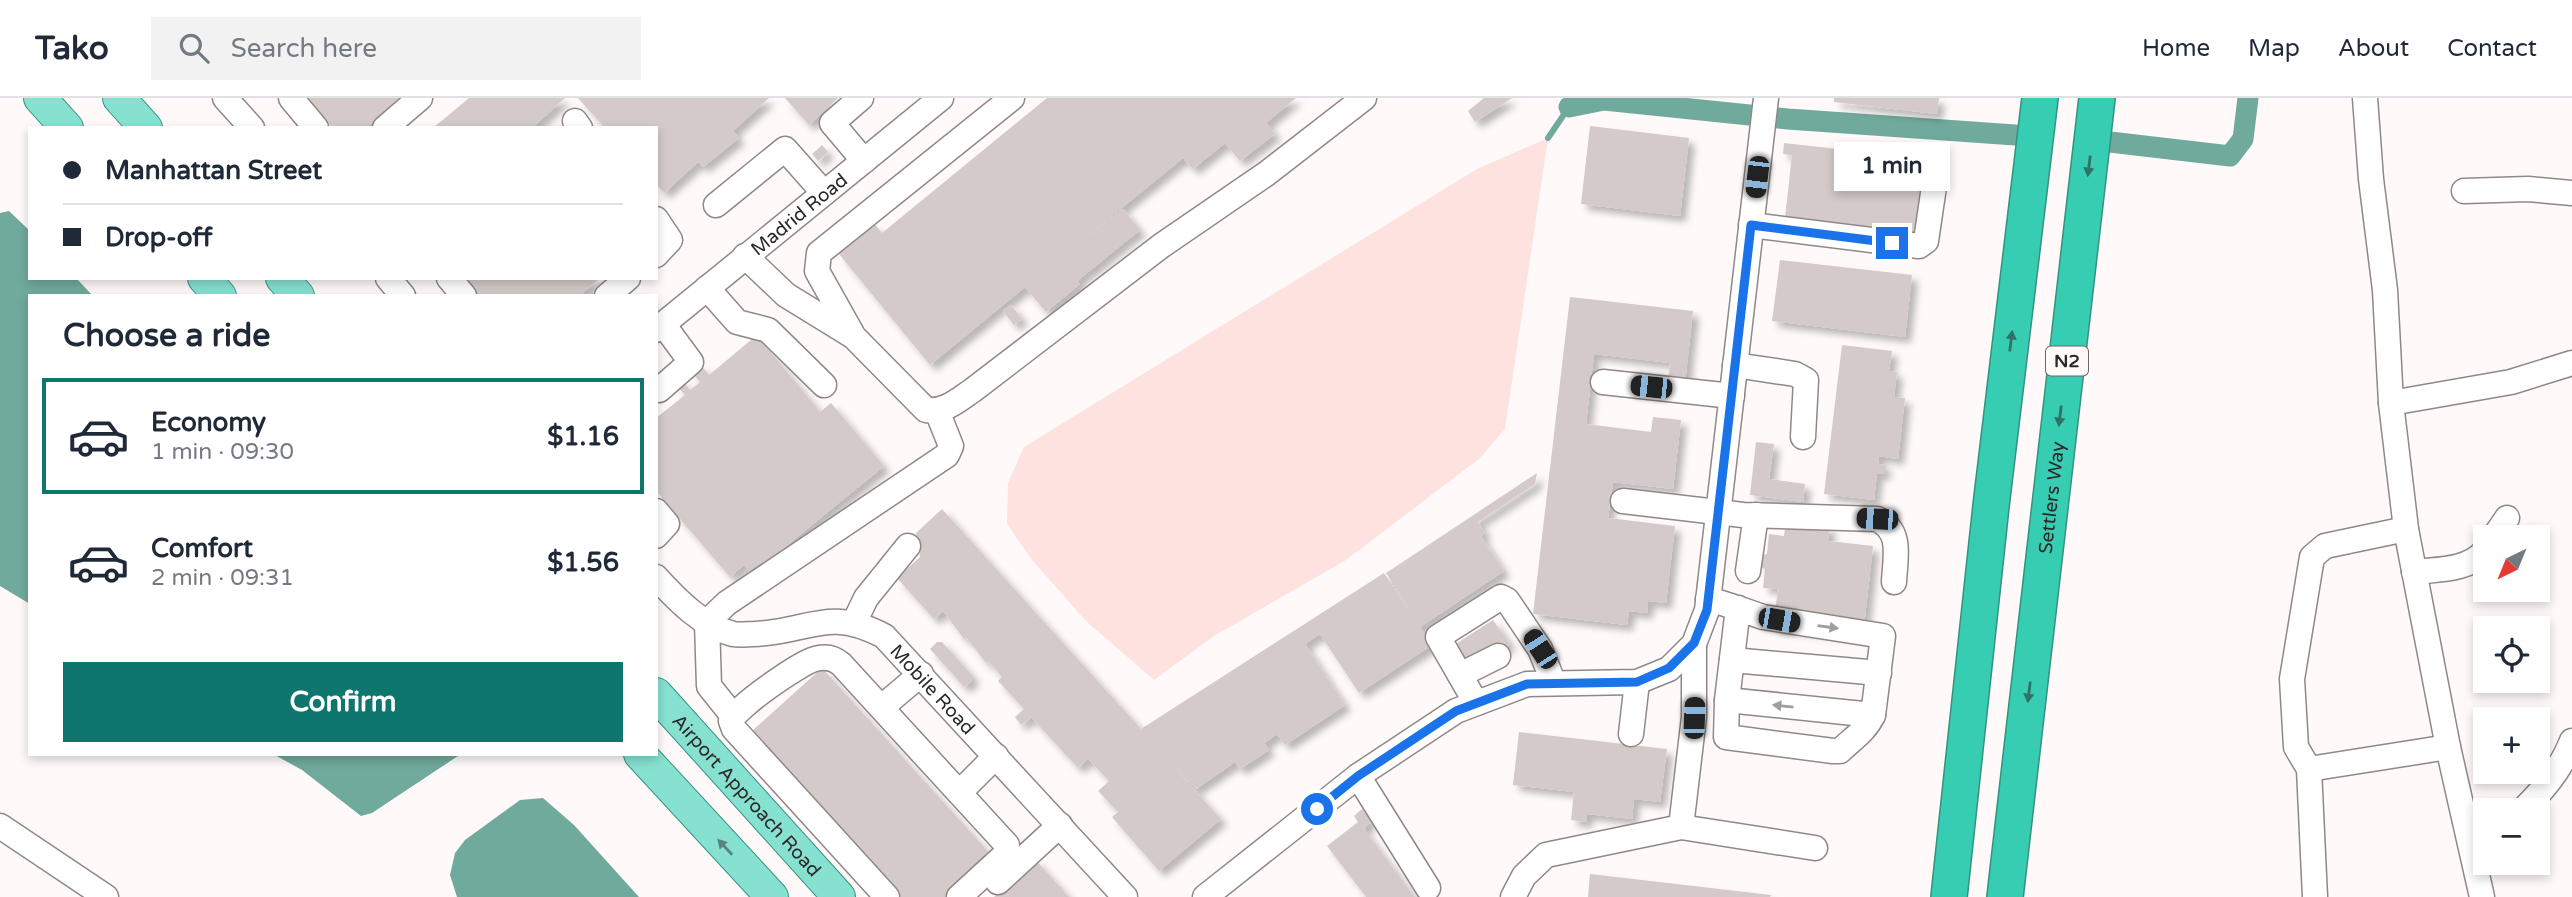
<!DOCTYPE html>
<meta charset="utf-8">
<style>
body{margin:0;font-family:"Varela Round",sans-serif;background:#f2f2f3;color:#1f2937;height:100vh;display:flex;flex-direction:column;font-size:26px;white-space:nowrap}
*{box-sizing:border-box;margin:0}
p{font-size:23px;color:#747a83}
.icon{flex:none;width:38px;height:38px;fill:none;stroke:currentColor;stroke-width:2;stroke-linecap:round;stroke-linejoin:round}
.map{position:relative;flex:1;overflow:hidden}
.drawer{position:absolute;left:28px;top:196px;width:630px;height:462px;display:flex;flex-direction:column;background:#fff;border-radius:0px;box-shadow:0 4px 10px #0003}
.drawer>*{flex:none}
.top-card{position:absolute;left:28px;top:28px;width:630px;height:154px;border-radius:0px;box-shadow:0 4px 10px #0003;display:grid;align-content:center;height:154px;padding:0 35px;background:#fff}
.needle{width:46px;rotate:223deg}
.fabs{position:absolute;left:2473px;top:427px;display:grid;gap:14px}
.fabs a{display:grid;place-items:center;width:77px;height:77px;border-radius:0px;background:#fff;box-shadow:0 4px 10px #0003;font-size:35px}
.end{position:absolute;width:32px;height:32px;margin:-16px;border:9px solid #1a73e8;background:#fff;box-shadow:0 0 0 4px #fff}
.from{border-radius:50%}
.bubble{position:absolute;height:49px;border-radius:0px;background:#fff;box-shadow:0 4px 10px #0003;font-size:23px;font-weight:700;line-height:49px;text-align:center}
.car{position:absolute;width:21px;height:42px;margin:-21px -10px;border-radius:9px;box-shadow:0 0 5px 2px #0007;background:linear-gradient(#222 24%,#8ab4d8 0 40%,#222 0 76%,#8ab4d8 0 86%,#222 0)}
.top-card b{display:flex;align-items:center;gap:24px;height:66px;font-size:26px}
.top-card b+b{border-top:2px solid #e0e1e3}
.top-card i{width:18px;height:18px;background:#1f2937}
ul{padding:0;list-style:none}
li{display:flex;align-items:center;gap:21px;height:116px;margin:0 14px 10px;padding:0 21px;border:4px solid transparent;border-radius:0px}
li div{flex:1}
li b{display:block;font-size:26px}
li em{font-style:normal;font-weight:700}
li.current{border-color:#0f766e}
li>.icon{width:63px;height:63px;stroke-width:1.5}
h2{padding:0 35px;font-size:32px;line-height:84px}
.primary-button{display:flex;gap:14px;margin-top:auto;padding:14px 35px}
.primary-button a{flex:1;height:80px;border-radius:0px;background:#0f766e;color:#fff;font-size:28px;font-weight:700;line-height:80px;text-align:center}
header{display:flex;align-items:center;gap:42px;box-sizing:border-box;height:98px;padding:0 35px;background:#fff;border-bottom:2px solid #e0e1e3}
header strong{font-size:33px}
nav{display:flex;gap:38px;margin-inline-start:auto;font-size:24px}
.search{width:490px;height:63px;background:#f2f2f3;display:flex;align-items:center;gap:18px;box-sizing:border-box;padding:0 24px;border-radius:0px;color:#747a83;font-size:26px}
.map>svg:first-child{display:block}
.green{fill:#fde2df}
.water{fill:#70aa9c}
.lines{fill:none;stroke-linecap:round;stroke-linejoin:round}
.stream{stroke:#70aa9c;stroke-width:6}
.canal{stroke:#70aa9c;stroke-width:21}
.building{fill:#d3cac9;filter:url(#shadow)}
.minor-casing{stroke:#908887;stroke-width:27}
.major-casing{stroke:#339381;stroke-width:34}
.highway-casing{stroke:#339381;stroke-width:38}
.minor{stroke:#fff;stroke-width:24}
.major{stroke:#87e1d1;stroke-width:32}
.highway{stroke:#37cdb2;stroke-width:35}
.oneway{fill:#307266}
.oneway2{fill:#a09e9e}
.oneway3{fill:#59847c}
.route{stroke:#1a73e8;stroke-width:9}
.labels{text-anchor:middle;stroke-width:7;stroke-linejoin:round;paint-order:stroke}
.shield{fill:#fff9f9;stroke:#6b6766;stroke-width:2}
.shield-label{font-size:18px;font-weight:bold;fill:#2b2827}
.street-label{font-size:19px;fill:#2b2827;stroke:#fff9f9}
</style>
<header>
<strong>Tako</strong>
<div class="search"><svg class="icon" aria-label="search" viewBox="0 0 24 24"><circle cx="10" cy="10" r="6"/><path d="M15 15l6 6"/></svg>Search here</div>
<nav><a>Home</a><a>Map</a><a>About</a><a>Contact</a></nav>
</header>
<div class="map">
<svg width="2572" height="799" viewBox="0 0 2572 799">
<defs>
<filter id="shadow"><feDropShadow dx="6" dy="6" stdDeviation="3.5" flood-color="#0004"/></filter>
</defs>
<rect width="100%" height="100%" fill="#fff9f9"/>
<polygon class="green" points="1548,40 1505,331 1480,360 1346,462 1214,538 1154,582 1086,523 1032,462 1007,426 1008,385 1024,349 1477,71"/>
<g class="water">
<polygon points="9,113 30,133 30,180 76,180 93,198 30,198 30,506 0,488 0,115"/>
<polygon points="273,656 461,656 372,715 361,718 302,672"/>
<polygon points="543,700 574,727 639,799 457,799 450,777 455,755 465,742 520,702"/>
</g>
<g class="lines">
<polyline class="stream" points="1548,40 1569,9"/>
<g class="canal">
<polyline points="1569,9 1604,2 1788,21 2015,37"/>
<polyline points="2110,44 2230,58 2243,41 2248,0"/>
</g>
</g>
<g class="building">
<polygon points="308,0 402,0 366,30 332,30"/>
<polygon points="469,0 565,0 532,30 433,30"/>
<polygon points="578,0 769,0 733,33 739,40 703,69 698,64 664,95 656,86 656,30 605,30"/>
<polygon points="785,0 838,0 809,27"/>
<polygon points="1047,0 1296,0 1266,25 1275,36 1240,63 1225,45 1193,71 1183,60 1059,161 1123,111 1140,132 1077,183 1080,186 1046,214 1025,189 930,267 839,156 875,126 882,135"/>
<polygon points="1484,0 1512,0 1475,24 1468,13"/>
<polygon points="1834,0 1939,0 1937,16 1834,4"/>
<polygon points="1590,28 1689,40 1680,118 1581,106"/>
<polygon points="1784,45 1926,61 1917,135 1785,120 1792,57 1783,56"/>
<polygon points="822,47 828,54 818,63 812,56"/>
<polygon points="1780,162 1912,177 1905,239 1772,223"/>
<polygon points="462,180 600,180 579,198 476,198"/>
<polygon points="1570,199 1693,213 1685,285 1668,283 1670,265 1594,256 1586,326 1651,334 1653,319 1681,322 1673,391 1613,384 1608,420 1675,428 1666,505 1648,503 1647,515 1629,513 1627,527 1533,516"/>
<polygon points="1011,207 1022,221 1014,227 1003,213"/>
<polygon points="757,237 820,314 831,305 884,368 752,476 744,467 730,479 656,393 656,320 685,297 676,287 682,282 690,292 700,284 691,274 701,267 709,277"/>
<polygon points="1842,247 1892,253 1889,273 1897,274 1894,299 1905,300 1898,361 1879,358 1878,366 1885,367 1885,376 1877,375 1874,402 1824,396"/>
<polygon points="1756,344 1774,346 1769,381 1805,386 1803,404 1750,397"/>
<polygon points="1537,375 1535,386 1478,424 1485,435 1481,438 1504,473 1420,529 1432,547 1359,595 1320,536 1305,546 1345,607 1285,647 1277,636 1264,645 1269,652 1240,671 1235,664 1196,691 1171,666 1221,721 1159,773 1112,719 1118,714 1098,693 1109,683 1088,661 1078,670 1031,619 1021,627 1015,619 1024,611 998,583 1002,579 988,563 986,565 966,539 964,541 943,513 934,521 897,480 920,459 916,435 942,411 1141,631 1384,475 1417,524 1386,475"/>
<polygon points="1786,424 1830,429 1828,443 1873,448 1863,537 1773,529 1778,491 1763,490 1765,471 1760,469 1761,457 1767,456 1769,436 1784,438"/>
<polygon points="1493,522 1510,546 1497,554 1492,546 1462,566 1451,549"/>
<polygon points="937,544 942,544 972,577 972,583 964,589 930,551"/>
<polygon points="822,570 993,759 948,799 901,799 752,633"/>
<polygon points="1519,634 1667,651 1660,704 1634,701 1632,721 1587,716 1586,724 1571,722 1574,694 1513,687"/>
<polygon points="1362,711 1372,724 1363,730 1415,799 1366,799 1327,748 1358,724 1354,718"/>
<polygon points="1035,761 1069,799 994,799"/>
<polygon points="1590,776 1771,797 1770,799 1588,799"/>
</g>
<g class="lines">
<g class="minor-casing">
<g id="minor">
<polyline points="225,0 252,30"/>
<polyline points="291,0 316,30"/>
<polyline points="861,0 832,25 864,63"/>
<path d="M1012,0L819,155L817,173L854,239L926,312C945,314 957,303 973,292L1161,148L1266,76L1364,0"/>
<polyline points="2365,0 2371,81 2385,192 2391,305 2406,431 2448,649 2482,799"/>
<polyline points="575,23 580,30"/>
<polyline points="385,30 420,0"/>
<polyline points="2464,93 2528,91 2572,95"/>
<polyline points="716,107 785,51 824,95"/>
<polyline points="656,121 670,142 656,157"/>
<polyline points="1751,127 1919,148 1926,143 1936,75"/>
<polyline points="745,158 786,197 851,237"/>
<polyline points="388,180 403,198"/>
<polyline points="449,180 464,198"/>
<polyline points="707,190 737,224 768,232 824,287"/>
<polyline points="607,198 628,180"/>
<path id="s1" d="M656,232L941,0"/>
<polyline points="1735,267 1795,276 1806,282 1803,339"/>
<polyline points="1603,284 1732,298"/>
<polyline points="659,292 691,264 663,226"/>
<polyline points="2391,305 2511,284 2572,265"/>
<path d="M1623,403L1743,417L1877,421C1903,433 1895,460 1894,484"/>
<polyline points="656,413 667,426 656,438"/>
<polyline points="2494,439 2507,420"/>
<polyline points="1748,473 1756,417"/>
<path d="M2414,474C2439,471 2467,473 2485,453"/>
<path id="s2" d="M656,479C676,501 703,529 733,536C739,537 748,536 754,536C810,534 827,508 884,538L1125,799"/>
<path d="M1708,501C1727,506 1745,513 1763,519L1883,538L1873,617L1727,602L1738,510"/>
<polyline points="854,525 866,500 908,448"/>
<polyline points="1732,562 1879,575"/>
<polyline points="1460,577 1498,558"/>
<path d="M1727,602L1726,639L1833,653H1840C1852,641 1865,634 1873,617"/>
<polyline points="1476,605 1438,539 1501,499 1507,502 1540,551 1553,583"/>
<polyline points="882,609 921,576"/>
<polyline points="733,618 709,588 707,524 727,505 947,357 951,348 937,313"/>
<polyline points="1631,636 1637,584"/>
<polyline points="2309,671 2448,649"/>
<polyline points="1358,678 1428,790"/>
<polyline points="961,693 996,658"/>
<path d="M2523,712C2544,691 2561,671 2572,643"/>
<polyline points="0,728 106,799"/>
<polyline points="1681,729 1694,619 1694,546"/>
<polyline points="998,784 1060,727"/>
<path d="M887,799L734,631L731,623C736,609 800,565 815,561C825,558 834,560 841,566L1007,747V755L959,799"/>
<polyline points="1205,799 1358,678 1456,613 1527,586 1637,584 1669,571 1694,546 1707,512 1766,0"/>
<polyline points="1513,799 1524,778 1546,757 1681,729 1815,750"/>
<polyline points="2315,799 2309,671 2296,649 2292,581 2312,459 2325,448 2406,431"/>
</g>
</g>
<g class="major-casing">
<g id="major">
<polyline points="40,0 67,30"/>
<polyline points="119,0 146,30"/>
<polyline points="204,180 220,198"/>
<polyline points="282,180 298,198"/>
<path id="s3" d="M656,596L839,799"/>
<polyline points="640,656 772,799"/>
</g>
</g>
<g class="highway-casing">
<g id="highway">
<polyline points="1949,799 1991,408 2040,0"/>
<path id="s4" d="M2005,799L2097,0"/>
</g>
</g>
<use href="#minor" class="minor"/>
<use href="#major" class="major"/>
<use href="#highway" class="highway"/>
</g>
<defs><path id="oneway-solid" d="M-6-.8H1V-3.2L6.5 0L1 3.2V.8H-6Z" transform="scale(1.75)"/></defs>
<g class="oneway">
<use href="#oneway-solid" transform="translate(2089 68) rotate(97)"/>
<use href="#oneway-solid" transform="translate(2011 243) rotate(-83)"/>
<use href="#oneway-solid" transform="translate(2060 318) rotate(97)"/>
<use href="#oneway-solid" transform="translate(2029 594) rotate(97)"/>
</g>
<g class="oneway2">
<use href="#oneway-solid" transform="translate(1828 529) rotate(8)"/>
<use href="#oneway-solid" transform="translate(1783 608) rotate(-174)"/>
</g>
<use class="oneway3" href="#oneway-solid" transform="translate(725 749) rotate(-133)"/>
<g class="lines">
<polyline class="route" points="1317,711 1358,678 1456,613 1527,586 1637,584 1669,570 1694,545 1707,512 1751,127 1892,145"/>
</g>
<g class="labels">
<rect class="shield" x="2046" y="248.5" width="42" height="29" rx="5"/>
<g class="shield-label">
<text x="2067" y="269">N2</text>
</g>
<g class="street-label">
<text dy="7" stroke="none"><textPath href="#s1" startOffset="184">Madrid Road</textPath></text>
<text dy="7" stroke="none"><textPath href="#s4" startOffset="402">Settlers Way</textPath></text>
<text dy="7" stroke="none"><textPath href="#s2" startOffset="324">Mobile Road</textPath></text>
<text dy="7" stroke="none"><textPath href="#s3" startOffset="136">Airport Approach Road</textPath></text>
</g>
</g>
</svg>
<div class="fabs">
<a><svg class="needle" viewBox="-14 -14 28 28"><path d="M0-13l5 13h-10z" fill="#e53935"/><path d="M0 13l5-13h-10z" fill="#747a83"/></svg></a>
<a><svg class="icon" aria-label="locate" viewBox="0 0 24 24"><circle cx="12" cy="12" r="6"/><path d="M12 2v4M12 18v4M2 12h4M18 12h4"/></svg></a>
<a>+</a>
<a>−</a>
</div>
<i class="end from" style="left:1317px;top:711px"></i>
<i class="end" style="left:1892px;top:145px"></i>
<div class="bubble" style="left:1834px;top:44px;width:116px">1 min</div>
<i class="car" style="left:1757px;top:79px;rotate:187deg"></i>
<i class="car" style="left:1651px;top:289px;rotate:276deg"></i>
<i class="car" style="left:1877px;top:421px;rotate:273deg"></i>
<i class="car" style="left:1779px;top:522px;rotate:100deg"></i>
<i class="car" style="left:1540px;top:551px;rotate:327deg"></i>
<i class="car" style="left:1694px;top:620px;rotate:2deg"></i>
<div class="top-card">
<b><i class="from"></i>Manhattan Street</b>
<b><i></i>Drop-off</b>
</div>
<section class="drawer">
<h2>Choose a ride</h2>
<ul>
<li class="current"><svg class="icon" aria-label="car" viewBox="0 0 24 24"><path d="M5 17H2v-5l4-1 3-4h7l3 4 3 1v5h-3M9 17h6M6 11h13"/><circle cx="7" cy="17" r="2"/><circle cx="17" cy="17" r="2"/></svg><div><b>Economy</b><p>1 min · 09:30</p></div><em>$1.16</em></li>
<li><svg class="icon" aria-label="car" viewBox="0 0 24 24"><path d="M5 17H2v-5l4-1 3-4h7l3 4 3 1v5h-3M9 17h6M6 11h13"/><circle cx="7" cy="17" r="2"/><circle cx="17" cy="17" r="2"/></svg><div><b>Comfort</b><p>2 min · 09:31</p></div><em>$1.56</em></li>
</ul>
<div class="primary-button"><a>Confirm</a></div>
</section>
</div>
